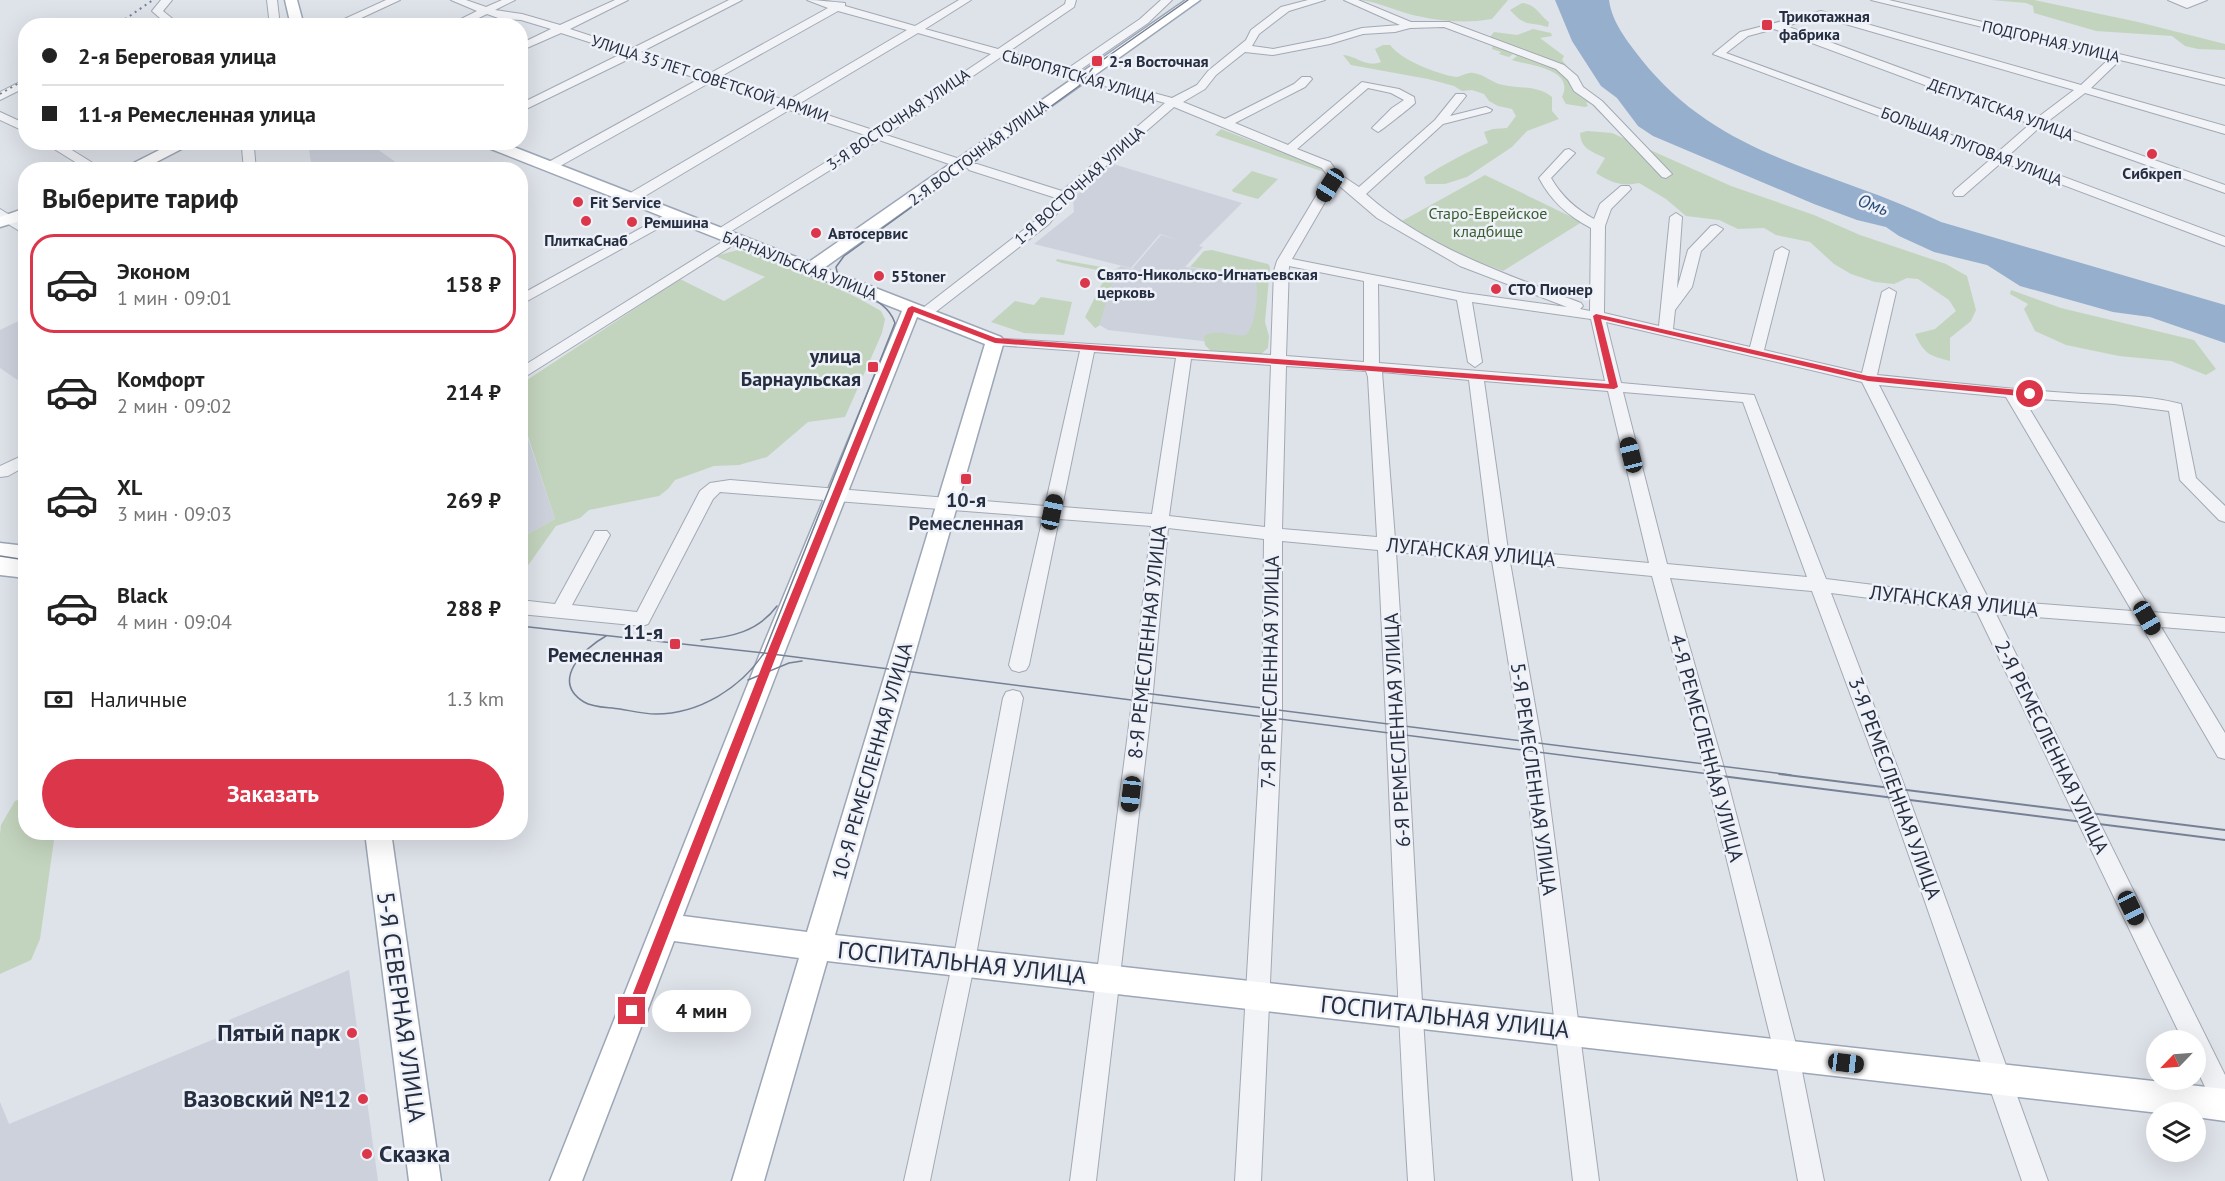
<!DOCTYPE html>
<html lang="ru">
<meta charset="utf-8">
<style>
body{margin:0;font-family:"PT Sans",sans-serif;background:#f2f2f2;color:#222;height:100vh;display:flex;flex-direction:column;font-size:22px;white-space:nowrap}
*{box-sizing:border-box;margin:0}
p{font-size:20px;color:#767676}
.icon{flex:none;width:33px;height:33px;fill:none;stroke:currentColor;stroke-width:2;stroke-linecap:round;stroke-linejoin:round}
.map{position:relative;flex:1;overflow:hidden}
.details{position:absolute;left:18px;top:162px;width:510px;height:678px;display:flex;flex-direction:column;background:#fff;border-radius:24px;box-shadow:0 6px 24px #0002}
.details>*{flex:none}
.guide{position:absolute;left:18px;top:18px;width:510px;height:132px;border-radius:24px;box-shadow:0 6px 24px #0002;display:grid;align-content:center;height:132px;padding:0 24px;background:#fff}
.needle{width:39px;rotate:245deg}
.tools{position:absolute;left:2146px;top:1030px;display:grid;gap:12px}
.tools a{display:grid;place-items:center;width:60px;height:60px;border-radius:50%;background:#fff;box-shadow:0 6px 24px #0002;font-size:30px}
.end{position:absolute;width:27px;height:27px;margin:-14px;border:8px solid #dc364a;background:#fff;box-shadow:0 0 0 3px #fff}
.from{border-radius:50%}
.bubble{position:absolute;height:42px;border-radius:21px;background:#fff;box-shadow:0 6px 24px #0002;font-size:20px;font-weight:600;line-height:42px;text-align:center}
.car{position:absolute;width:18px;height:36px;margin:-18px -9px;border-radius:8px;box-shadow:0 0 4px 2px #0007;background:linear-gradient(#222 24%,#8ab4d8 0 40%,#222 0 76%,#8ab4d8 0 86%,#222 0)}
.guide b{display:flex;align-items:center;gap:21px;height:57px;font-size:22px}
.guide b+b{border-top:2px solid #e0e0e0}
.guide i{width:15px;height:15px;background:#222}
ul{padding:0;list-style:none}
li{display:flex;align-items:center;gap:18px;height:99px;margin:0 12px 9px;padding:0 12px;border:3px solid transparent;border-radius:24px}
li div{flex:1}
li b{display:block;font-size:22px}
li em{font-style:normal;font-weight:600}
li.current{border-color:#dc364a}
li>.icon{width:54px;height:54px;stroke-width:1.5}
h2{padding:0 24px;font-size:27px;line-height:72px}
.pay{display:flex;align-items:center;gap:15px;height:66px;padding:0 24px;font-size:22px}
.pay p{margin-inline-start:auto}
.action{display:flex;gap:12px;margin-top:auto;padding:12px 24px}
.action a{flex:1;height:69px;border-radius:36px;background:#dc364a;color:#fff;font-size:24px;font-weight:600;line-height:69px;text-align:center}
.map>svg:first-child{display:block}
.built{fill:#ccd1dc}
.green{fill:#c3d4be}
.water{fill:#95afcd}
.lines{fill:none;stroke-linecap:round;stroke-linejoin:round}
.minor-casing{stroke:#a3a9b4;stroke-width:2}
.major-casing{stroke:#9ca6b6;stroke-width:3}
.minor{fill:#f1f3f7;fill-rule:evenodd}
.major{fill:#fff;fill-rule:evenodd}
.tram-far1{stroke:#768195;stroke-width:1.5}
.tram{stroke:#768195;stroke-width:2}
.rail{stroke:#768195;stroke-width:2;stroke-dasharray:2 4;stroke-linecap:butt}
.route{fill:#dc364a}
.poi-dot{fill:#dc364a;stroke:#eef1f7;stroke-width:2}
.labels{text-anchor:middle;stroke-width:5;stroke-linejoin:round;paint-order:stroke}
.far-poi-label{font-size:16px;font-weight:bold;fill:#262f42;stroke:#eef1f7;text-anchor:start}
.far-street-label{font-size:16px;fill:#262f42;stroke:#eef1f7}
.far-park-label{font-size:16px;fill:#395f31;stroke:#eef1f7}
.far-water-label{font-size:18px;font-style:italic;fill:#2b4c7a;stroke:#eef1f7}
.poi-label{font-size:20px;font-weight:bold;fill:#262f42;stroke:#eef1f7;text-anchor:end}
.street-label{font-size:20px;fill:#262f42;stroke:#eef1f7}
.near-street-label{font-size:24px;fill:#262f42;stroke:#eef1f7}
.near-poi-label{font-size:24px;font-weight:bold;fill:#262f42;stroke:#eef1f7;text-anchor:end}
</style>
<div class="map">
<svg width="2225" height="1181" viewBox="0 0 2225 1181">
<rect width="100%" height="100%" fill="#dee2e9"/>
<g class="built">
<polygon points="308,143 369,143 405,169 312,169"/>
<polygon points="1113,164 1242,203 1199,246 1203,247 1185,267 1259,276 1262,348 1108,330 1098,324 1113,271 1121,266 1132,269 1161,235 1178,240 1160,234 1131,268 1034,244 1074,212 1073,198"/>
<polygon points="25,318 25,385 0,368 0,330"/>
<polygon points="520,415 555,519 521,538 520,538"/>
<polygon points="349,970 378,1181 0,1181 0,1102 9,1124 229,1033 229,1020"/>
</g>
<g class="green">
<path d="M1360,0H1508L1492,19C1463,24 1437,21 1409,14C1392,9 1377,2 1360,0Z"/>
<polygon points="1991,0 2034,0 2138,22 2225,44 2225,50 2198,49 2185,46 2172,36 2096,31 2034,13 2033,6 2026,3"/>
<path d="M1522,3C1537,5 1539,15 1549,22L1548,27C1529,21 1526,28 1510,10Z"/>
<path d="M1533,29L1551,33L1552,36L1540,38L1564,56L1562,60L1608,118C1598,115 1595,104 1586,102L1588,106L1585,107L1566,104L1562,97C1575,69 1531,66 1512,60L1517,56L1513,54L1509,57L1499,54L1501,52L1492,49L1493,41L1490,37L1494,32L1517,35Z"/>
<path d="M1383,45H1390C1401,60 1437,74 1456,77C1461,77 1467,72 1473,73C1484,74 1492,83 1503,85C1520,89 1537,85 1552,97V111L1559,119L1527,131L1512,147L1467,177L1445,184H1426L1424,177C1445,164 1464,153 1488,143L1484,132L1493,129L1507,128L1516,116L1512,109L1498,106L1489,101L1484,94L1472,90L1462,91L1454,86L1428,79L1351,65L1343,55C1357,56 1366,68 1381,62L1375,49Z"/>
<polygon points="1221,129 1322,168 1324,172 1215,135"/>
<path d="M1587,131L1612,133L1731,186L1814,215L1860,235L1946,264L1967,276L1976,310L1971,321L1950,338V361C1930,356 1924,354 1915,334L1935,329L1956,311L1949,300L1918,279L1907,278L1894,284L1875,282L1851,274L1834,264L1810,242L1776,235L1764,228L1738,229L1719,220L1686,216L1666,199L1639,183C1621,187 1610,182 1596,173L1605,158C1591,151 1581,149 1580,133Z"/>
<polygon points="1252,171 1278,179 1258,199 1233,192 1232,190"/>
<polygon points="1485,175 1582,222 1503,271 1453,252 1402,221"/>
<polygon points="738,250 777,261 858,298 881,311 885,319 882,333 845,417 808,422 767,457 739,465 714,466 675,480 668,489 659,496 589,510 580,518 556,526 524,571 521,570 521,538 555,519 521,415 521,384 680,279 724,301 765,277 715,256"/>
<path d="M1212,250L1268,264L1270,267L1265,322L1269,336L1268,348L1261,354L1211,351L1205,345L1204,336C1219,328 1230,337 1246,335C1257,322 1259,291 1255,275L1190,267L1204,251Z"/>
<polygon points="1057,259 1107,268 1112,282 1099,326 1095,328 1085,317 1106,276 1102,271 1062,263 1056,261"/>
<polygon points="2011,290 2061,308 2194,340 2216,369 2206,375 2171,361 2119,356 2066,345 2035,331 2024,309 2028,304 2010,294"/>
<polygon points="1041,297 1072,302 1064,335 1024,333 991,322 1015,301 1034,305"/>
<polygon points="25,797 26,832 55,833 40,939 31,960 0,974 0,834 1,825 15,801"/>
</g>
<path class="water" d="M1555,0H1609C1612,23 1628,42 1641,59C1721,160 1833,169 1941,222L2225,305V343L2150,317L2113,312L2020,286L1987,265L1934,252L1899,236L1886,227L1857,220L1814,204L1653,136L1638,126L1617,98L1601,86L1572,41Z"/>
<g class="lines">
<g class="minor-casing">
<g id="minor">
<polygon points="161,0 172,0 163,11 174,20 164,26 148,26 161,19 152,11"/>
<polygon points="267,0 277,0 280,26 270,26"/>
<polygon points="386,0 400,0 344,26 329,26"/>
<path d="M451,0H466L486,7L502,0H515L495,10L522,14L560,25L615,0H628L570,29L631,49L729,0H742L641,52L707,75L828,8L807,0C820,0 832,2 845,3V6L915,26L959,0H971L925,29L998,49L1065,4L1066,0H1076L1074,7L1008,52L1067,69L1140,19L1161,0H1172L1148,23L1077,72L1172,98L1197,85L1208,71L1246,40L1251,30L1281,7L1308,0H1325L1289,11L1259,34L1252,46L1273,49L1328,38L1362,28L1400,25L1344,0H1358L1411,22H1449L1564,65L1577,76L1583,87L1602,101L1672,174L1666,178L1662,177L1594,105L1574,91L1568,80L1556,69L1444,27L1410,28L1395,32L1363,34L1330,44L1273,55L1245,52L1216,75L1205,89L1183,102L1225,119L1294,84L1302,77H1310L1312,79L1305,87L1235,123L1288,145L1362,82L1399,89L1414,97L1415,103C1411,107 1382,130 1378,132L1372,128L1392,108L1404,100L1391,93L1368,88L1297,149L1330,162L1338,173L1359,187L1435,120L1456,94H1464L1466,96L1450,116L1486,107L1492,110L1490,112L1443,124L1366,194C1426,248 1506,274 1581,303L1583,306L1580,309L1590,311L1591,228C1568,216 1551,201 1539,178L1565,150L1569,149L1575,153L1551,178C1562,197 1576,209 1594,219L1600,204L1621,186H1629L1631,189L1611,209L1605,226L1604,313L1659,326L1670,217L1676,213L1682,217L1677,289L1688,250L1711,226L1716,225L1723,229L1701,251L1692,287L1675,310L1673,329L1750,347L1775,251L1782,247L1789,251L1764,350L1862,373L1882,292L1889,288L1896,292L1877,375C1940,381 2004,389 2068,393C2107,396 2144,394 2181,404L2196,478L2225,506V522L2219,520L2180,480L2169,411L2114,404L2023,398L2152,612L2225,618V632L2161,627L2225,733V759L2218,757L2141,625L1996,614L2225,1075V1113L2216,1110L2196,1068V1041H2183L1977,612L1831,593L1909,798L2048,1181H2022L1889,798L1812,591L1670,578L1726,775L1799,1056L1824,1181H1798L1775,1056L1706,775L1652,576L1510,562L1543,751L1599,1181H1573L1523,751L1492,561L1396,552C1410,761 1418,971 1434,1181H1408C1395,971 1389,760 1378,550L1282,541V718L1261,1181H1235L1262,718L1264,539L1168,528L1152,702L1096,1181H1070L1132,702L1151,526L1059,519L1029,665L1026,670L1019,672L1012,670L1009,665L1043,517L720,492L713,499L648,624L642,626L520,614V600L555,604L595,531H607L610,535L572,605L637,612L700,491L710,483L730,480L1045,506L1080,351L995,345L988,341L990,338L1271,355L1274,271L1277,261L1328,176L1322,168L1174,107L1068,199L1049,224L929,317H919L917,314L919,311L1039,218L1056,198L969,170L967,167L969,164H977L1062,191L1165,103L1001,57L886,135L966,161V167H958L879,140L720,238L713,234L715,231L868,136L789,110L635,202H625L624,199L625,196L779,106L709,83L553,170H545L543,167L545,164L699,79L633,57L520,112V104L623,53L561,33L520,51V44L551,29L521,20L501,19L487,14L462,26H447L477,11ZM838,11L907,30L787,101L718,78ZM918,33L991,54L876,131L797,105ZM1336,183L1377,218L1460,266L1567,307L1464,293L1292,259ZM1289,266L1364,281V362L1286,356ZM1378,284L1457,300L1468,362L1475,367L1482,362L1472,302L1591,319L1605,381L1379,363ZM1606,322L1862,382L1970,597L1826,579L1754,395L1621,383ZM1094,352L1176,358L1152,514L1062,507ZM1191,359L1271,365L1265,527L1169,516ZM1286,366L1366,371L1368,377L1377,537L1282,529ZM1382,372L1469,380L1490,548L1395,539ZM1484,381L1608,391L1649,563L1508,550ZM1879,385L2006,397L2132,611L1989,600ZM1623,392L1743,402L1807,577L1667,564Z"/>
<path d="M1871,0H1889L2225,79V85L2120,60L2091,88L2225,126V134L2085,93L2047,122L2225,185V193L2040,127L2008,156L2225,237V246L2002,162L1963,196H1955L1953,193L1955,190L1992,158L1713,54L1740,32L1821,11L2081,85L2110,58ZM1821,17L2074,90L2037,118L1786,26ZM1774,29L2030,124L1998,152L1726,53L1748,36Z"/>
<polygon points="2168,0 2207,0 2187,8"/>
<polygon points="26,79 26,87 0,100 0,92"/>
<polygon points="0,112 26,124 26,132 0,120"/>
<polygon points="43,142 59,142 104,170 88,170"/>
<polygon points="248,144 254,148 256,170 244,170 242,148"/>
<polygon points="0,209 26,225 26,235 0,219"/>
<polygon points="672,211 677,212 678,215 677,218 520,305 520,295"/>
<polygon points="733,235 740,239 738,242 520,380 520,368"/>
<polygon points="26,454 26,466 8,476 0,477 0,466"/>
<polygon points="1013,690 1020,692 1023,698 975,961 930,1181 904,1181 953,961 1003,698 1006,692"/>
</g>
</g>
<g class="major-casing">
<g id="major">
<polygon points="285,0 297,0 304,26 291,26"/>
<path d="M1186,0H1200L824,268L1001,337L1004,341L835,935L2225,1089V1121L2196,1117V1113H2159L827,961L764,1181H732L799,958L674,941L582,1181H550L763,646L902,311L481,145L479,142H501L809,262ZM917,317L985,344L807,932L683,916L787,646Z"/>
<polygon points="175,142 195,142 141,170 120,170"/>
<polygon points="26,208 26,219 0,227 0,217"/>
<polygon points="0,543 26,546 26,578 0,575 0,559 20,561 0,559"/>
<polygon points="365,832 391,832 441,1181 409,1181"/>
</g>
</g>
<use href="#minor" class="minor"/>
<use href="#major" class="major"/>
<g class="tram-far1">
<polyline points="0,556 26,560"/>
<polyline points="520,626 764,653 1717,775"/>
<path d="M606,636C584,648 550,681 584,702C594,708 608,707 620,709C632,711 644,714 656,714C699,714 741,688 764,653L895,323C884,291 839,294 836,267L844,256L1079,86L1094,66L1188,0"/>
<path d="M701,640C731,637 758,632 777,606"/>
<polyline points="748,680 789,663 802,661"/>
<polyline points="1136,692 1791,775"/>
</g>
<g class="tram">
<polyline points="1706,774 2225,840"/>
<polyline points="1779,774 2225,830"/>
</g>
<g class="rail">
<polyline points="115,26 153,0"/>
<polyline points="0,94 26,79"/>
</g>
</g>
<polygon class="route" points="912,306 996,338 1609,384 1593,316 1596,314 1868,376 2030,391 2034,394 2030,397 1868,381 1601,319 1618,387 1614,389 995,343 914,312 780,646 639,1011 637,1016 632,1018 628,1016 626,1011 770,646 908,308"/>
<g class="poi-dot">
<rect x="1761" y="19" width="12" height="12" rx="3"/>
<rect x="1091" y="55" width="12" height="12" rx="3"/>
<circle cx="2152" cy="154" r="6"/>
<circle cx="578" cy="202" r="6"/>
<circle cx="586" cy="221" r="6"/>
<circle cx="632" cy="222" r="6"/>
<circle cx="816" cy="233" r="6"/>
<circle cx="879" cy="276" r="6"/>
<circle cx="1085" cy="283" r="6"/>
<circle cx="1496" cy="289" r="6"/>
<rect x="867" y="361" width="12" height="12" rx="3"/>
<rect x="960" y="473" width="12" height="12" rx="3"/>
<rect x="669" y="638" width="12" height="12" rx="3"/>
<circle cx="352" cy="1033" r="6"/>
<circle cx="363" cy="1099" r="6"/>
<circle cx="367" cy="1154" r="6"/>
</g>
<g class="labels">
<g class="far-poi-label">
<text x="1779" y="22">Трикотажная<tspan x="1779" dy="18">фабрика</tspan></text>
<text x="1109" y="67">2-я Восточная</text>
<text x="2152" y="179" text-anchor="middle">Сибкреп</text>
<text x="590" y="208">Fit Service</text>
<text x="644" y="228">Ремшина</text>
<text x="828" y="239">Автосервис</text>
<text x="586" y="246" text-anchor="middle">ПлиткаСнаб</text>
<text x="1097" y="280">Свято-Никольско-Игнатьевская<tspan x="1097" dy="18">церковь</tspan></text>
<text x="891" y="282">55toner</text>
<text x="1508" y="295">СТО Пионер</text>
</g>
<g class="far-street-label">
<text transform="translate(2051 41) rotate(13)" y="6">ПОДГОРНАЯ УЛИЦА</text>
<text transform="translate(1079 76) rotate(16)" y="6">СЫРОПЯТСКАЯ УЛИЦА</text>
<text transform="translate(710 78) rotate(18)" y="6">УЛИЦА 35 ЛЕТ СОВЕТСКОЙ АРМИИ</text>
<text transform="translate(2001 109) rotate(20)" y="6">ДЕПУТАТСКАЯ УЛИЦА</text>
<text transform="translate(898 119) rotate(-34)" y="6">3-Я ВОСТОЧНАЯ УЛИЦА</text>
<text transform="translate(1972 146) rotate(21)" y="6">БОЛЬШАЯ ЛУГОВАЯ УЛИЦА</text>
<text transform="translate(978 152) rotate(-36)" y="6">2-Я ВОСТОЧНАЯ УЛИЦА</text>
<text transform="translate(1079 185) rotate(-42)" y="6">1-Я ВОСТОЧНАЯ УЛИЦА</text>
<text transform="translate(800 265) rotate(21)" y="6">БАРНАУЛЬСКАЯ УЛИЦА</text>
</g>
<g class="far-park-label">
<text x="1488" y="219">Старо-Еврейское<tspan x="1488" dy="18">кладбище</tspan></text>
</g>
<g class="far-water-label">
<text transform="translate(1873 205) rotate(20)" y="6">Омь</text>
</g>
<g class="poi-label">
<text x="861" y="363">улица<tspan x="861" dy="23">Барнаульская</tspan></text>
<text x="966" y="507" text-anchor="middle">10-я<tspan x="966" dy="23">Ремесленная</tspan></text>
<text x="663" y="639">11-я<tspan x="663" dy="23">Ремесленная</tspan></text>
</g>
<g class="street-label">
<text transform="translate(1471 552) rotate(5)" y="7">ЛУГАНСКАЯ УЛИЦА</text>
<text transform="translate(1954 601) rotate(6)" y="7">ЛУГАНСКАЯ УЛИЦА</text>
<text transform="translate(1147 642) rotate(-84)" y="7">8-Я РЕМЕСЛЕННАЯ УЛИЦА</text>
<text transform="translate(1270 672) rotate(-89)" y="7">7-Я РЕМЕСЛЕННАЯ УЛИЦА</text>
<text transform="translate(1397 730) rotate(-93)" y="7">6-Я РЕМЕСЛЕННАЯ УЛИЦА</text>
<text transform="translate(2052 747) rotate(64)" y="7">2-Я РЕМЕСЛЕННАЯ УЛИЦА</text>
<text transform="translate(1707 748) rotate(75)" y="7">4-Я РЕМЕСЛЕННАЯ УЛИЦА</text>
<text transform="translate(872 761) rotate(-74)" y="7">10-Я РЕМЕСЛЕННАЯ УЛИЦА</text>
<text transform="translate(1534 779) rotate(82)" y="7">5-Я РЕМЕСЛЕННАЯ УЛИЦА</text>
<text transform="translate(1895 788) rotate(70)" y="7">3-Я РЕМЕСЛЕННАЯ УЛИЦА</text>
</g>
<g class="near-street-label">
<text transform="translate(962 963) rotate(6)" y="8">ГОСПИТАЛЬНАЯ УЛИЦА</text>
<text transform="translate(401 1007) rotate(82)" y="8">5-Я СЕВЕРНАЯ УЛИЦА</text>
<text transform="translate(1445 1017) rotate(6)" y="8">ГОСПИТАЛЬНАЯ УЛИЦА</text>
</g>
<g class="near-poi-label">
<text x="340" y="1041">Пятый парк</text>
<text x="351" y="1107">Вазовский №12</text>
<text x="379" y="1162" text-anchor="start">Сказка</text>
</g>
</g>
</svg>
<div class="tools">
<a><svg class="needle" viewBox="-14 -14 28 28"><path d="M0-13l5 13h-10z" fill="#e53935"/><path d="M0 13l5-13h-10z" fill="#767676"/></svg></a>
<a><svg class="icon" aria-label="layers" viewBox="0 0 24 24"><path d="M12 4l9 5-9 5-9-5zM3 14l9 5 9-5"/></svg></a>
</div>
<i class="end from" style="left:2030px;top:394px"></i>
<i class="end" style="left:632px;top:1011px"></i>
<div class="bubble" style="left:652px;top:990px;width:99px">4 мин</div>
<i class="car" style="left:1330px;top:185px;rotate:212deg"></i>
<i class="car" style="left:1631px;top:455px;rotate:346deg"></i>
<i class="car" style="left:1052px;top:512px;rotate:12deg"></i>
<i class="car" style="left:2147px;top:618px;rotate:150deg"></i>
<i class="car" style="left:1131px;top:794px;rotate:187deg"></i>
<i class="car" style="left:2131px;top:908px;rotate:154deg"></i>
<i class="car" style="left:1846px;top:1063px;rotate:97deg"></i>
<div class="guide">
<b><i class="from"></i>2-я Береговая улица</b>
<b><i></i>11-я Ремесленная улица</b>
</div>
<section class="details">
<h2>Выберите тариф</h2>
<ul>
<li class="current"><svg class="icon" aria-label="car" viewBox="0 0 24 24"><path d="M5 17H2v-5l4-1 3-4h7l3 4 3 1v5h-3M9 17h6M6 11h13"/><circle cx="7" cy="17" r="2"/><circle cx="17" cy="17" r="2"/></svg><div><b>Эконом</b><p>1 мин · 09:01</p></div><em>158 ₽</em></li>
<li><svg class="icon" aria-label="car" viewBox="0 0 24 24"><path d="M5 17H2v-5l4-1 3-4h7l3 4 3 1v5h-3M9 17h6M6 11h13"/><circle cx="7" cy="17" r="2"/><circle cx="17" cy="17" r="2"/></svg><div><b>Комфорт</b><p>2 мин · 09:02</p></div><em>214 ₽</em></li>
<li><svg class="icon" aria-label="car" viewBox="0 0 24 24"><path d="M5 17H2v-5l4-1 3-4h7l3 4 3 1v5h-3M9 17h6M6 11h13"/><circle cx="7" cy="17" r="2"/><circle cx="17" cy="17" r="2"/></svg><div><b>XL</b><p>3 мин · 09:03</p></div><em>269 ₽</em></li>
<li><svg class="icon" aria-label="car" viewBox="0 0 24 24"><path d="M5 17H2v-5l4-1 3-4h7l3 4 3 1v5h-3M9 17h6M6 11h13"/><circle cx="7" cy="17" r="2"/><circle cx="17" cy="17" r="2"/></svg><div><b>Black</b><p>4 мин · 09:04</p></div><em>288 ₽</em></li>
</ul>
<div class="pay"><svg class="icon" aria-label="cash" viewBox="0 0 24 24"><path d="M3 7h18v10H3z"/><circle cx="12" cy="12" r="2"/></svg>Наличные<p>1.3 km</p></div>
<div class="action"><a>Заказать</a></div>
</section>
</div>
